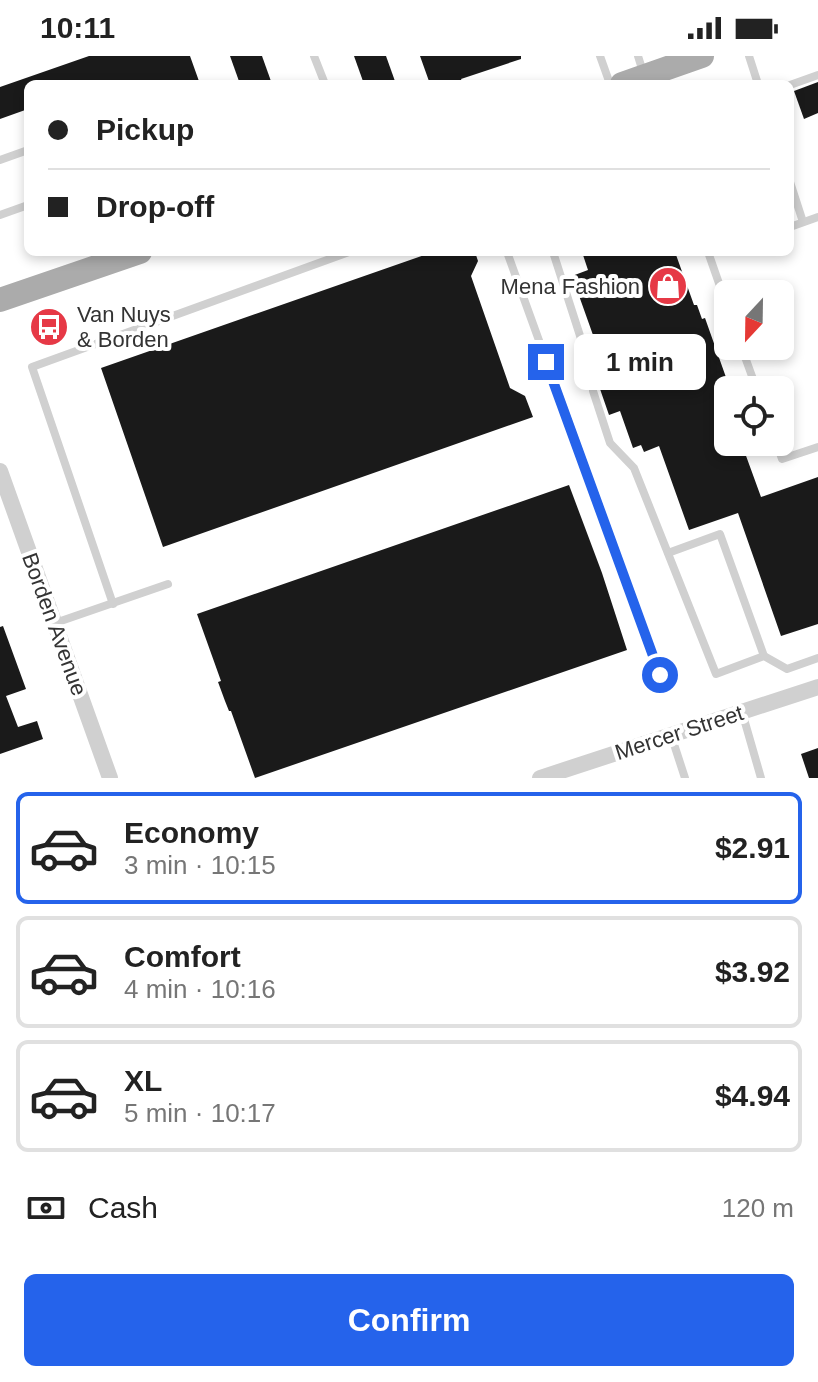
<!DOCTYPE html>
<meta charset="utf-8">
<style>
body{margin:0;font-family:Helvetica,sans-serif;background:#f2f2f2;color:#222;height:100vh;display:flex;flex-direction:column;font-size:30px;white-space:nowrap}
*{box-sizing:border-box;margin:0}
p{font-size:26px;color:#767676}
.icon{flex:none;width:44px;height:44px;fill:none;stroke:currentColor;stroke-width:2;stroke-linecap:round;stroke-linejoin:round}
.map{position:relative;height:722px;overflow:hidden}
.details{display:flex;flex-direction:column;background:#fff;flex:1}
.details>*{flex:none}
.top-card{position:absolute;left:24px;top:24px;width:770px;height:176px;border-radius:12px;box-shadow:0 4px 12px #0003;display:grid;align-content:center;height:176px;padding:0 24px;background:#fff}
.needle{width:52px;rotate:202deg}
.controls{position:absolute;left:714px;top:224px;display:grid;gap:16px}
.controls a{display:grid;place-items:center;width:80px;height:80px;border-radius:12px;background:#fff;box-shadow:0 4px 12px #0003;font-size:40px}
.end{position:absolute;width:36px;height:36px;margin:-18px;border:10px solid #2563eb;background:#fff;box-shadow:0 0 0 4px #fff}
.from{border-radius:50%}
.bubble{position:absolute;height:56px;border-radius:12px;background:#fff;box-shadow:0 4px 12px #0003;font-size:26px;font-weight:800;line-height:56px;text-align:center}
.top-card b{display:flex;align-items:center;gap:28px;height:76px;font-size:30px}
.top-card b+b{border-top:2px solid #e0e0e0}
.top-card i{width:20px;height:20px;background:#222}
ul{padding:14px 0 0;list-style:none}
li{display:flex;align-items:center;gap:24px;height:112px;margin:0 16px 12px;padding:0 8px;border:4px solid #e0e0e0;border-radius:12px}
li div{flex:1}
li b{display:block;font-size:30px}
li em{font-style:normal;font-weight:800}
li.on{border-color:#2563eb}
li>.icon{width:72px;height:72px;stroke-width:1.5}
.pay{display:flex;align-items:center;gap:20px;height:88px;padding:0 24px;font-size:30px}
.pay p{margin-inline-start:auto}
.primary-button{display:flex;gap:16px;margin-top:auto;padding:16px 24px}
.primary-button a{flex:1;height:92px;border-radius:12px;background:#2563eb;color:#fff;font-size:32px;font-weight:800;line-height:92px;text-align:center}
.status{display:flex;justify-content:space-between;align-items:center;height:56px;padding:0 40px;background:#fff;direction:ltr}
.status svg{height:22px;fill:currentColor}
.map>svg:first-child{display:block}
.building{fill:#1a1a1a}
.lines{fill:none;stroke-linecap:round;stroke-linejoin:round}
.service{stroke:#d0d0d0;stroke-width:8}
.minor{stroke:#d0d0d0;stroke-width:16}
.primary{stroke:#ababab;stroke-width:24}
.route{stroke:#2563eb;stroke-width:10}
.labels{text-anchor:middle;stroke-width:8;stroke-linejoin:round;paint-order:stroke}
.poi-label{font-size:22px;fill:#333;stroke:#fff;text-anchor:end}
.street-label{font-size:22px;fill:#333;stroke:#fff}
</style>
<div class="status"><b>10:11</b><svg viewBox="0 0 49 12"><path d="M0 12V9h3v3zM5 12V6h3v6zM10 12V3h3v9zM15 12V0h3v12zM26 1h20v11H26zM47 4h2v5h-2z"/></svg></div>
<div class="map">
<svg width="818" height="722" viewBox="0 0 818 722">
<rect width="100%" height="100%" fill="#fff"/>
<g class="building">
<polygon points="89,0 190,0 200,28 28,28 28,53 0,63 0,31"/>
<polygon points="230,0 262,0 272,28 240,28"/>
<polygon points="354,0 386,0 396,28 364,28"/>
<polygon points="420,0 521,0 521,3 461,23 463,28 430,28"/>
<polygon points="818,26 818,57 804,63 794,35"/>
<polygon points="433,196 475,196 478,205 471,220 510,332 525,340 533,361 163,491 101,312"/>
<polygon points="582,196 675,196 694,249 697,249 702,263 705,262 728,327 728,386 741,386 761,441 818,421 818,568 781,580 738,457 689,474 659,390 644,396 641,389 633,392 620,355 609,359 600,333 604,331 602,326 609,324 572,220 588,214"/>
<polygon points="569,429 602,517 627,594 255,722 231,655 229,655 225,645 218,626 221,625 197,558"/>
<polygon points="3,570 26,633 6,640 18,671 37,665 43,683 0,698 0,571"/>
<polygon points="818,692 818,722 809,722 801,698"/>
</g>
<g class="lines">
<g class="service">
<polyline points="314,0 325,28"/>
<polyline points="600,0 610,28"/>
<polyline points="638,0 643,16"/>
<polyline points="749,0 758,28"/>
<polyline points="790,29 818,19"/>
<polyline points="0,104 28,94"/>
<polyline points="790,126 803,166"/>
<polyline points="0,159 28,149"/>
<polyline points="790,171 818,161"/>
<polyline points="507,196 660,619"/>
<polyline points="553,196 593,320 593,335 610,387 634,412 716,618 764,600 787,613 818,602"/>
<polyline points="708,196 728,253"/>
<polyline points="741,290 757,334"/>
<polyline points="776,386 782,403 818,391"/>
<polyline points="668,497 720,478 764,600"/>
<polyline points="113,548 32,311 349,196"/>
<polyline points="55,567 168,528"/>
<polyline points="742,656 761,722"/>
<polyline points="671,679 685,722"/>
</g>
<g class="minor">
<polyline points="0,415 110,722"/>
<polyline points="540,722 818,631"/>
</g>
<g class="primary">
<polyline points="622,28 702,0"/>
<polyline points="0,244 140,196"/>
</g>
</g>
<g class="lines">
<polyline class="route" points="546,306 660,619"/>
</g>
<defs>
<g id="shop-disc" transform="scale(2)"><circle r="9.5" fill="#e63946" stroke="#fff"/><path d="M-5-2.5h2.3a2.7 3.5 0 0 1 5.4 0H5L5.5 6h-11ZM-1.5-2.5h3a1.5 2.3 0 0 0-3 0Z" fill="#fff"/></g>
<g id="bus-disc" transform="scale(2)"><circle r="9.5" fill="#e63946" stroke="#fff"/><path d="M-5-6H5V4H4V6H2V4H-2V6H-4V4H-5ZM-3.5-4V0h7V-4ZM-3.5 1.2v1.5H-2V1.2ZM2 1.2v1.5H3.5V1.2Z" fill="#fff"/></g>
</defs>
<g fill-rule="evenodd">
<use href="#shop-disc" x="668" y="230"/>
<use href="#bus-disc" x="49" y="271"/>
</g>
<g class="labels">
<g class="poi-label">
<text x="640" y="238">Mena Fashion</text>
<text x="77" y="266" text-anchor="start">Van Nuys<tspan x="77" dy="25">&amp; Borden</tspan></text>
</g>
<g class="street-label">
<text transform="translate(55 568) rotate(70)" y="8">Borden Avenue</text>
<text transform="translate(679 676) rotate(-18)" y="8">Mercer Street</text>
</g>
</g>
</svg>
<div class="controls">
<a><svg class="needle" viewBox="-14 -14 28 28"><path d="M0-13l5 13h-10z" fill="#e53935"/><path d="M0 13l5-13h-10z" fill="#767676"/></svg></a>
<a><svg class="icon" aria-label="locate" viewBox="0 0 24 24"><circle cx="12" cy="12" r="6"/><path d="M12 2v4M12 18v4M2 12h4M18 12h4"/></svg></a>
</div>
<i class="end from" style="left:660px;top:619px"></i>
<i class="end" style="left:546px;top:306px"></i>
<div class="bubble" style="left:574px;top:278px;width:132px">1 min</div>
<div class="top-card">
<b><i class="from"></i>Pickup</b>
<b><i></i>Drop-off</b>
</div>
</div>
<section class="details">
<ul>
<li class="on"><svg class="icon" aria-label="car" viewBox="0 0 24 24"><path d="M5 17H2v-5l4-1 3-4h7l3 4 3 1v5h-3M9 17h6M6 11h13"/><circle cx="7" cy="17" r="2"/><circle cx="17" cy="17" r="2"/></svg><div><b>Economy</b><p>3 min · 10:15</p></div><em>$2.91</em></li>
<li><svg class="icon" aria-label="car" viewBox="0 0 24 24"><path d="M5 17H2v-5l4-1 3-4h7l3 4 3 1v5h-3M9 17h6M6 11h13"/><circle cx="7" cy="17" r="2"/><circle cx="17" cy="17" r="2"/></svg><div><b>Comfort</b><p>4 min · 10:16</p></div><em>$3.92</em></li>
<li><svg class="icon" aria-label="car" viewBox="0 0 24 24"><path d="M5 17H2v-5l4-1 3-4h7l3 4 3 1v5h-3M9 17h6M6 11h13"/><circle cx="7" cy="17" r="2"/><circle cx="17" cy="17" r="2"/></svg><div><b>XL</b><p>5 min · 10:17</p></div><em>$4.94</em></li>
</ul>
<div class="pay"><svg class="icon" aria-label="cash" viewBox="0 0 24 24"><path d="M3 7h18v10H3z"/><circle cx="12" cy="12" r="2"/></svg>Cash<p>120 m</p></div>
<div class="primary-button"><a>Confirm</a></div>
</section>
